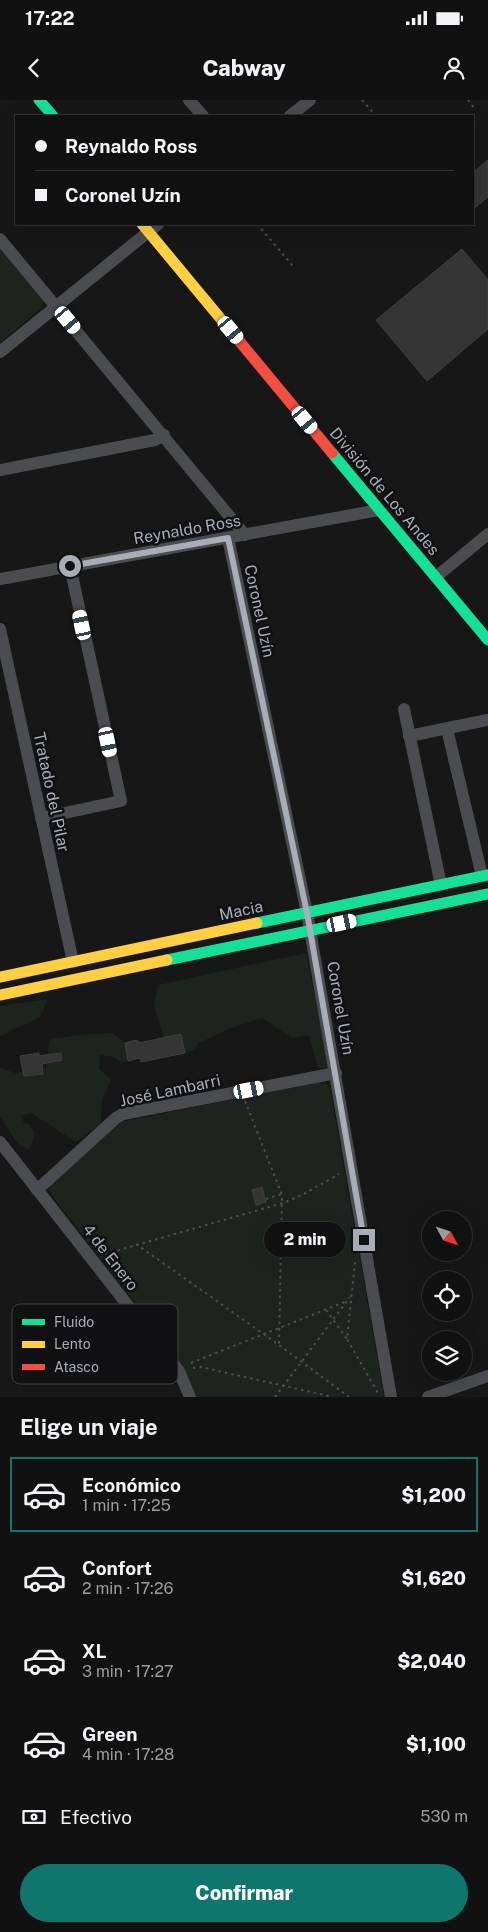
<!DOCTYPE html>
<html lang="es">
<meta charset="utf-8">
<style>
body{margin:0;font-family:"Public Sans",sans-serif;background:#1e1f1f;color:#f1f3f6;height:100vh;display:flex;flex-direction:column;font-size:19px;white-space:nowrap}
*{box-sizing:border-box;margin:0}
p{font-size:16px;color:#9c9d9f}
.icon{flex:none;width:28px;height:28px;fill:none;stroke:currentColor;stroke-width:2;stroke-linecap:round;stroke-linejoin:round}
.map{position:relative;height:1297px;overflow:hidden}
.details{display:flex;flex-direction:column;background:#111;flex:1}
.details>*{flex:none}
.banner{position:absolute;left:15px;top:15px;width:459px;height:110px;border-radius:0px;box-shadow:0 5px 20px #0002,0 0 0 1px #303131;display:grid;align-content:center;height:110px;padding:0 20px;background:#111}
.needle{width:32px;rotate:130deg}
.tools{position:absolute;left:422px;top:1111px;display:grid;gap:10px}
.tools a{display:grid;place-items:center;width:50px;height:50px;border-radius:50%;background:#111;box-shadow:0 5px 20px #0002,0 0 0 1px #303131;font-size:25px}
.end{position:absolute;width:22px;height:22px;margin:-11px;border:6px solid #a8adb8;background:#111;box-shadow:0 0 0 2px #111}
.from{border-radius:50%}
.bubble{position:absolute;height:35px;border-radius:18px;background:#111;box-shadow:0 5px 20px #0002,0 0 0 1px #303131;font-size:16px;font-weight:800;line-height:35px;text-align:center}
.car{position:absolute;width:15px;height:30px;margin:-15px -8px;border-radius:6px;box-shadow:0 0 4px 1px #0007;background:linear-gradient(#fff 24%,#345 0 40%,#fff 0 76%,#345 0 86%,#fff 0)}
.banner b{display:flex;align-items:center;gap:18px;height:48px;font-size:19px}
.banner b+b{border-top:1px solid #303131}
.banner i{width:12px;height:12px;background:#f1f3f6}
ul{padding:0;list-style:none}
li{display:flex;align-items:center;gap:15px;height:75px;margin:0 10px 8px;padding:0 10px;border:2px solid transparent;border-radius:0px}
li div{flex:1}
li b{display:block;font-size:19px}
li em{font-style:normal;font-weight:800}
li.active{border-color:#0f766e}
li>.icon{width:45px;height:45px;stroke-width:1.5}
h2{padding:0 20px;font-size:22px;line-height:60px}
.pay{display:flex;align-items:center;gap:12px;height:55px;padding:0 20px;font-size:19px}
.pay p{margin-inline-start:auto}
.button{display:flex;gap:10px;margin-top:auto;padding:10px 20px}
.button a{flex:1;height:58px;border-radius:30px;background:#0f766e;color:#fff;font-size:20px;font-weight:800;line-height:58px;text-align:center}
.status{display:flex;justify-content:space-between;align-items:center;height:35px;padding:0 25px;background:#111;direction:ltr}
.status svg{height:14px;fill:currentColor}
header{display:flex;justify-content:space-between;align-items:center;height:65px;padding:0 20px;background:#111;font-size:22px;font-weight:800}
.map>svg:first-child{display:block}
.green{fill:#1d241e}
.building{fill:#353536;stroke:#3f4043}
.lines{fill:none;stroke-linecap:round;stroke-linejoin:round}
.path{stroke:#4d4e52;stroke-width:2;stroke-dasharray:2.5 4;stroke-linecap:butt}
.street{stroke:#4b4c50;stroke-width:12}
.fast{stroke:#16e098;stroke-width:11}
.slow{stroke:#ffcf43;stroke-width:11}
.jam{stroke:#f24e42;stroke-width:11}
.route{stroke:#a8adb8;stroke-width:6}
.labels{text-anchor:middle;stroke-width:5;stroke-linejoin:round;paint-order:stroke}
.street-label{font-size:16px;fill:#a8adb8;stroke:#111113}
.key{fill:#111113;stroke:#3e4045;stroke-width:1}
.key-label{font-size:14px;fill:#a8adb8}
</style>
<div class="status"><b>17:22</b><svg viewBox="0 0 49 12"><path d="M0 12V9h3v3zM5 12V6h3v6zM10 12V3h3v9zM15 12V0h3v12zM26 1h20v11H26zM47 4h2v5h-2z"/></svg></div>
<header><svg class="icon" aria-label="back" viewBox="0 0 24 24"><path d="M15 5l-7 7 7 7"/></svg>Cabway<svg class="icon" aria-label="person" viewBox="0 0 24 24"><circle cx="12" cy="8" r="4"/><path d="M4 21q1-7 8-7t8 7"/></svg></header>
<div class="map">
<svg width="488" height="1297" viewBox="0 0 488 1297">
<rect width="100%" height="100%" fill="#171717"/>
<g class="green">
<polygon points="0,147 43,200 42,207 0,243"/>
<polygon points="306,853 330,968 318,968 309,935 292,938 262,918 228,929 197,944 195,949 185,953 181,934 164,938 154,906 158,885"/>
<polygon points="48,899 40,917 0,936 0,906"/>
<polygon points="112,933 125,943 128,961 123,963 113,957 100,955 99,969 111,980 102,1000 101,1023 76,1042 31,1013 21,1016 24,1023 30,1025 35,1033 29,1050 19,1045 0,1017 0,968 15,973 46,968 50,939 87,934"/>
<polygon points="319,982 326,983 330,989 384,1297 197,1297 182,1263 53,1097 49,1089 54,1081 121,1022"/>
</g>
<g class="building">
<polygon points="488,60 488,97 472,110 472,73"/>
<polygon points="462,149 488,180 488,229 427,281 376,220"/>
<polygon points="181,934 185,953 141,962 140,958 128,961 125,943 137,940 139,943"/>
<polygon points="39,953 39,956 61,953 62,960 42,964 43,974 24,976 20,956"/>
<polygon points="262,1087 266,1102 256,1105 252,1090"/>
</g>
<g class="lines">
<g class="path">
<polyline points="362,0 376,16"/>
<polyline points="468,0 474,8"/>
<polyline points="257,124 293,166"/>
<polyline points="245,1001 282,1095 279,1244"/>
<polyline points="266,1099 282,1094"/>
<polyline points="136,1144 279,1245 349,1297"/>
<polyline points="105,1154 283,1103 302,1095 339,1074"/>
<polyline points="355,1162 347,1239 378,1293"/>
<polyline points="326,1210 347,1239"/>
<polyline points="191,1263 347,1201"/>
<polyline points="193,1268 201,1267 333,1297"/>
<polyline points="275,1297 350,1197"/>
</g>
<g class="street">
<polyline points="189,0 203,16"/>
<polyline points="290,16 310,0"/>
<polyline points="0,139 245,435"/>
<polyline points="0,252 158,124"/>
<polyline points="0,370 155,340 164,335"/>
<polyline points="228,438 307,813 391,1297"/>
<polyline points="436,477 488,434"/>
<polyline points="0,479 379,410"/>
<polyline points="0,529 73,862"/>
<polyline points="404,609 441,785"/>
<polyline points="447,629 482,776"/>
<polyline points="409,636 488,620"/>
<polyline points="41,718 121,701 70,466"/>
<polyline points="0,1042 173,1263 179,1271 190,1297"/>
<polyline points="37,1090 116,1018 123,1014 336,973"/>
<polyline points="428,1297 488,1276"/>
</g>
<g class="fast">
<polyline points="39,0 53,16"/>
<polyline points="332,353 488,540"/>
<polyline points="257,823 488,775"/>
<polyline points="167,860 488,794"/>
</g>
<g class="slow">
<polyline points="142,124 240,242"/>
<polyline points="0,877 257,823"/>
<polyline points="0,895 167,860"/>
</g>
<polyline class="jam" points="240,242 332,353"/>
</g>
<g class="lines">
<polyline class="route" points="70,466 228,438 307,813 364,1140"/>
</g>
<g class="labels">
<g class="street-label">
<text transform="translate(385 391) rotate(50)" y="6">División de Los Andes</text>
<text transform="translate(187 429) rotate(-10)" y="6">Reynaldo Ross</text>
<text transform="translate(260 511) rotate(78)" y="6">Coronel Uzín</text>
<text transform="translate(52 692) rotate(78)" y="6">Tratado del Pilar</text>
<text transform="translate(241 810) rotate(-12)" y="6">Macia</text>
<text transform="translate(341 908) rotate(80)" y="6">Coronel Uzín</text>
<text transform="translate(170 990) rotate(-12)" y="6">José Lambarri</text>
<text transform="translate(111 1157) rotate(52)" y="6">4 de Enero</text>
</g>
</g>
<rect x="12" y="1204" width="166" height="80" rx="8" class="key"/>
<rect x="22" y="1219" width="23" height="6" fill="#16e098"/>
<rect x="22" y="1241" width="23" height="7" fill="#ffcf43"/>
<rect x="22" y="1264" width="23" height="6" fill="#f24e42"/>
<g class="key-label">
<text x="54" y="1227">Fluido</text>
<text x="54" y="1249">Lento</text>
<text x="54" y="1272">Atasco</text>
</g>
</svg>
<div class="tools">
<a><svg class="needle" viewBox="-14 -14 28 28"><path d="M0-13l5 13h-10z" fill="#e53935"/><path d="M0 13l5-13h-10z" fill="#9c9d9f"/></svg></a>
<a><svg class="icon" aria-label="locate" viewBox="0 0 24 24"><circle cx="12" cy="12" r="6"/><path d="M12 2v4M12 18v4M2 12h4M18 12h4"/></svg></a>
<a><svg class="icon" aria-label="layers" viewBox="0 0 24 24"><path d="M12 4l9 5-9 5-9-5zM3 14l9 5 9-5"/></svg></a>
</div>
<i class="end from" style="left:70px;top:466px"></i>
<i class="end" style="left:364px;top:1140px"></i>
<div class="bubble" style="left:264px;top:1122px;width:82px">2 min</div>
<i class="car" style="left:68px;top:220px;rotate:140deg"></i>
<i class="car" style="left:231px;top:230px;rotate:140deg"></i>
<i class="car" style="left:305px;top:320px;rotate:140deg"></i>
<i class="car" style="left:82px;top:525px;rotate:348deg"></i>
<i class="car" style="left:108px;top:642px;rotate:168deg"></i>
<i class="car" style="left:342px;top:823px;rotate:78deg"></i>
<i class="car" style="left:249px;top:990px;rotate:79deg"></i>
<div class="banner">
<b><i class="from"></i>Reynaldo Ross</b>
<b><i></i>Coronel Uzín</b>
</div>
</div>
<section class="details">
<h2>Elige un viaje</h2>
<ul>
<li class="active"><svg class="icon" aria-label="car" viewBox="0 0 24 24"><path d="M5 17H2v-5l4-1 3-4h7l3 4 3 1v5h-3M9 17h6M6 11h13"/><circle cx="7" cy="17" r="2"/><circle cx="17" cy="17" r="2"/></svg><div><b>Económico</b><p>1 min · 17:25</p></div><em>$1,200</em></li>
<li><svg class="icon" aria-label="car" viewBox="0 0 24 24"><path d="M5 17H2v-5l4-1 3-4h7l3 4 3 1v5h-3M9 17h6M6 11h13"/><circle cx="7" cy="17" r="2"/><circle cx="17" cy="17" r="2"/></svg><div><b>Confort</b><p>2 min · 17:26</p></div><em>$1,620</em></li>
<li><svg class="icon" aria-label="car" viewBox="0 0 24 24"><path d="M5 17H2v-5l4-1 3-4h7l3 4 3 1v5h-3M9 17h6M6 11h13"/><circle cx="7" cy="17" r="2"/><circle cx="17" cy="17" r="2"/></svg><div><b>XL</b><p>3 min · 17:27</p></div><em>$2,040</em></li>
<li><svg class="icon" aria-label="car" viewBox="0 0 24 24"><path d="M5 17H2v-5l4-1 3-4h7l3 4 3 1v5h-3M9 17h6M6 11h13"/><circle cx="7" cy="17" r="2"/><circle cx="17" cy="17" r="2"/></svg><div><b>Green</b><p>4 min · 17:28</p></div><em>$1,100</em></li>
</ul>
<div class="pay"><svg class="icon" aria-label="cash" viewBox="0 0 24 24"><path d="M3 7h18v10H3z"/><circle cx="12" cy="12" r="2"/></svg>Efectivo<p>530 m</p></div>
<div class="button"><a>Confirmar</a></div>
</section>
